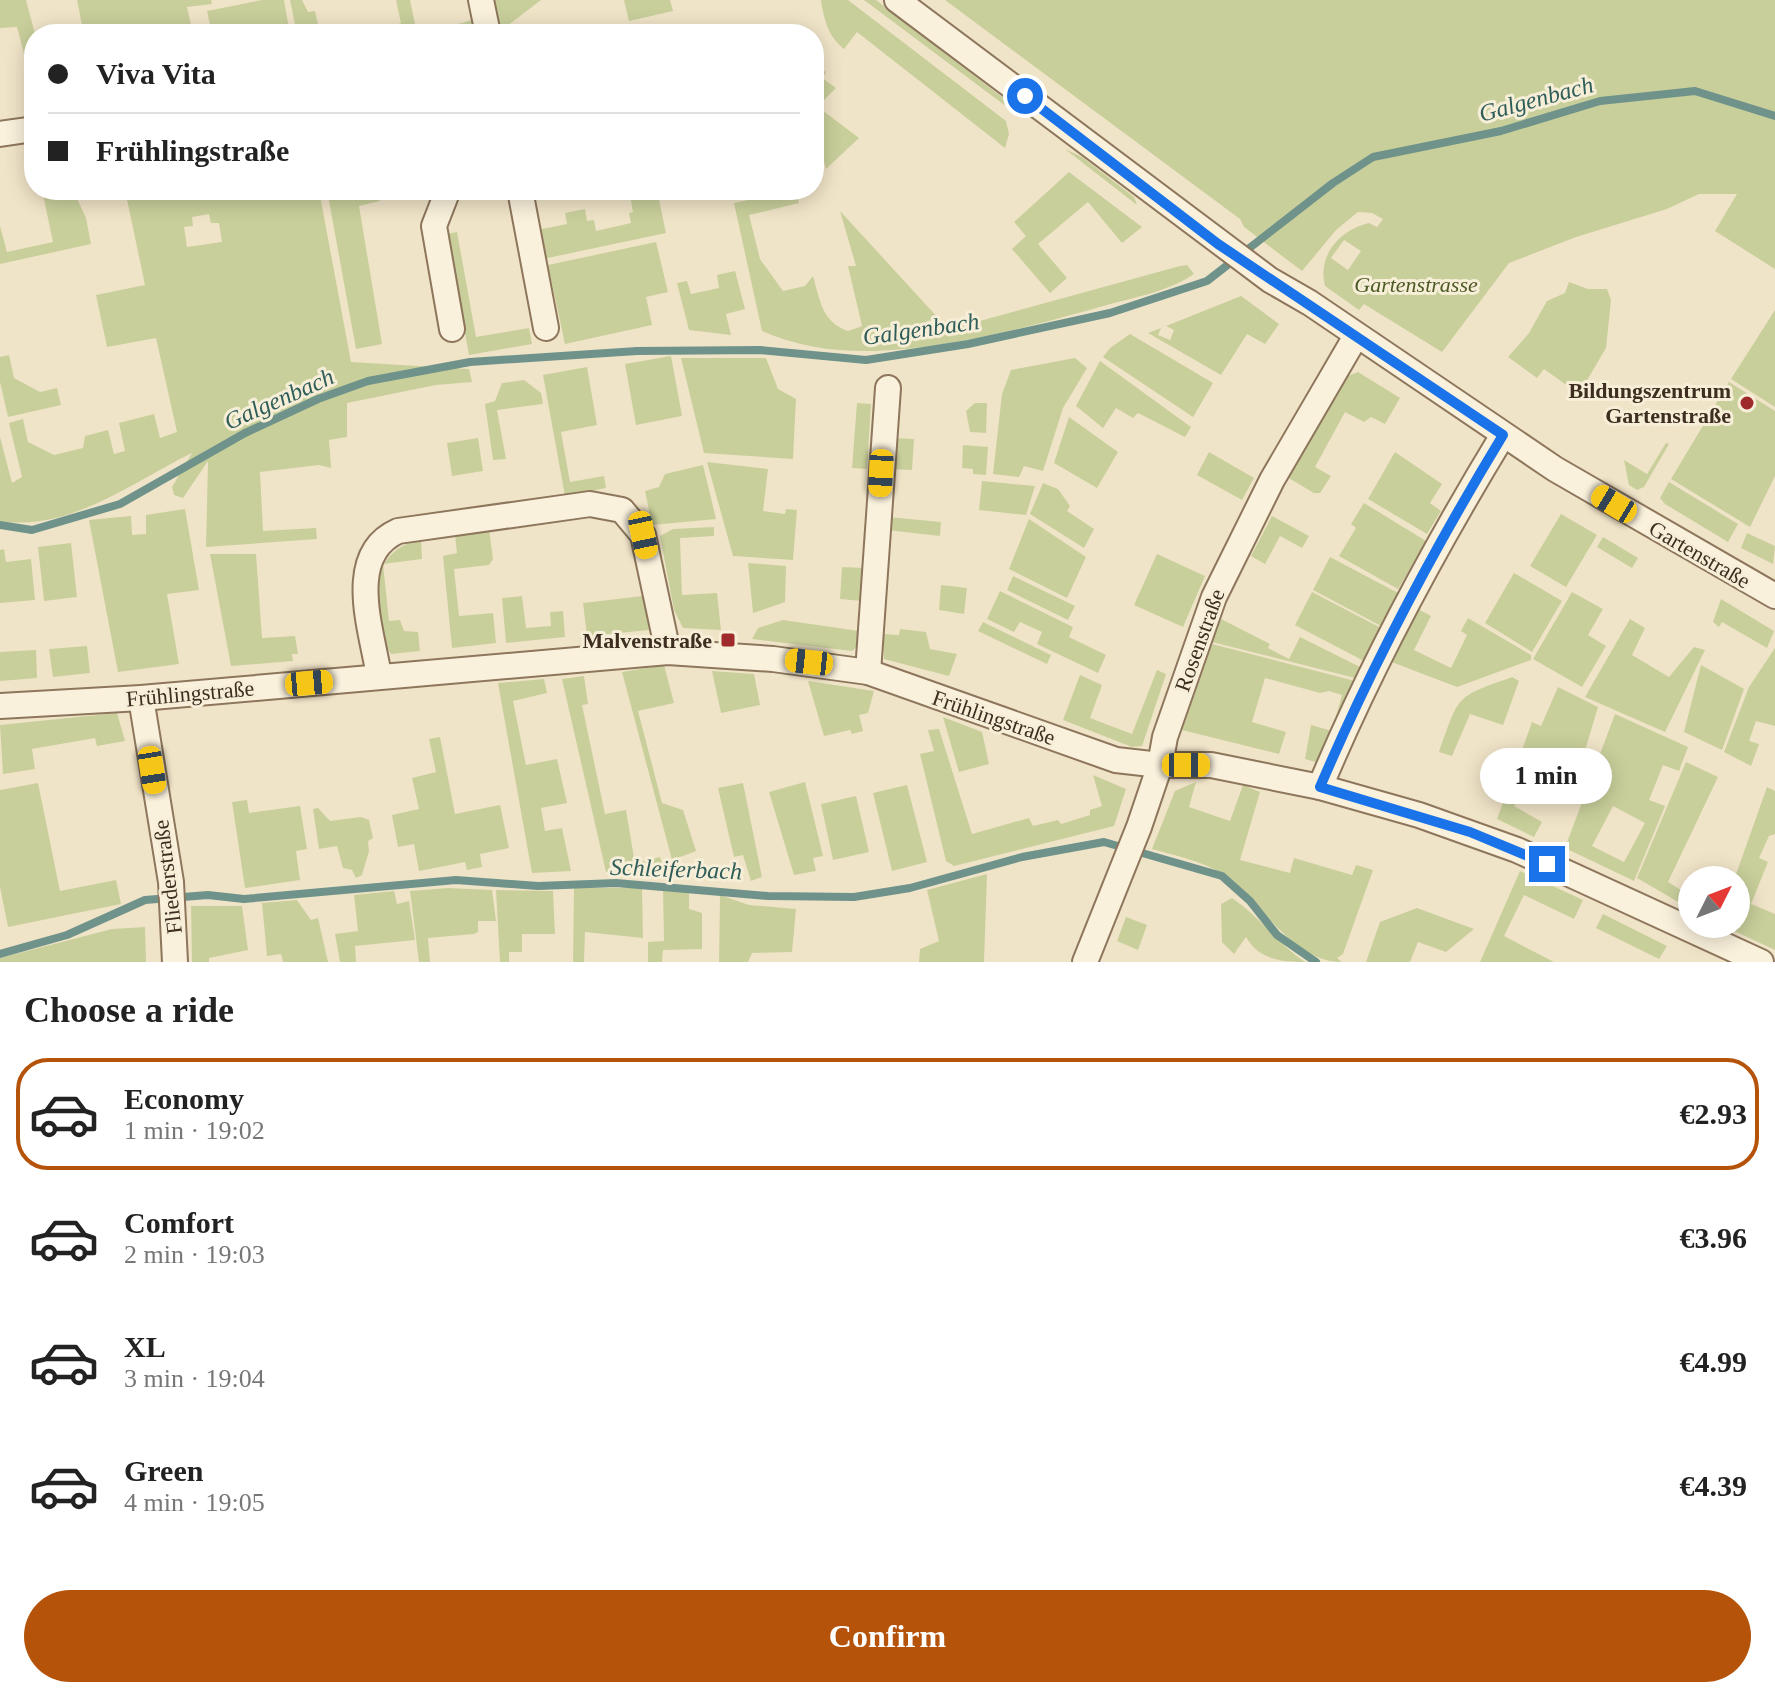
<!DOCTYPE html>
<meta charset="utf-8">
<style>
body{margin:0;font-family:Georgia,serif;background:#f2f2f2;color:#222;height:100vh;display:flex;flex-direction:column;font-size:30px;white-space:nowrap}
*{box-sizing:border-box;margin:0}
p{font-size:26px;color:#767676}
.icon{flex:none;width:44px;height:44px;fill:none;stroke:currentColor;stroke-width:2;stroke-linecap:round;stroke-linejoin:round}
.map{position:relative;height:962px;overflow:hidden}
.drawer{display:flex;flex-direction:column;background:#fff;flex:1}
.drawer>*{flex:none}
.guide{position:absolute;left:24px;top:24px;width:800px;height:176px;border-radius:32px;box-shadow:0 4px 20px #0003;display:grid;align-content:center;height:176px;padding:0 24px;background:#fff}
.needle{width:52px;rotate:48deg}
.controls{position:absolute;left:1678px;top:866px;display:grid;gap:16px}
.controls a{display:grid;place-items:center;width:72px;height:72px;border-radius:50%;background:#fff;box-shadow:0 4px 20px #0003;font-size:40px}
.end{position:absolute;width:36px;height:36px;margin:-18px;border:10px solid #1a73e8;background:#fff;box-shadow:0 0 0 4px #fff}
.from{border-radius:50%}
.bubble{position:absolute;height:56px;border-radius:28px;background:#fff;box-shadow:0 4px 20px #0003;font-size:26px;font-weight:700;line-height:56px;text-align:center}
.car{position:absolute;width:24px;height:48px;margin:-24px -12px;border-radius:10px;box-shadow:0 0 6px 2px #0007;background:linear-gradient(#f5c518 24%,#345 0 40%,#f5c518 0 76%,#345 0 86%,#f5c518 0)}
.guide b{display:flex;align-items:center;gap:28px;height:76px;font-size:30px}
.guide b+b{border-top:2px solid #e0e0e0}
.guide i{width:20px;height:20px;background:#222}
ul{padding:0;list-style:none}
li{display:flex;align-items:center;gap:24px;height:112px;margin:0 16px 12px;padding:0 8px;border:4px solid transparent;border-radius:32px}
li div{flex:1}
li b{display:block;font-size:30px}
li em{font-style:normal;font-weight:700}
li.active{border-color:#b45309}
li>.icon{width:72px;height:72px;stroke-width:1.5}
h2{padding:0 24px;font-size:36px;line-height:96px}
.cta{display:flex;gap:16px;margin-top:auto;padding:16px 24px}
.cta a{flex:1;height:92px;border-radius:48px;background:#b45309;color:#fff;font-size:32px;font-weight:700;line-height:92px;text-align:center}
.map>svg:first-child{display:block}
.green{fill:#c9cf9b;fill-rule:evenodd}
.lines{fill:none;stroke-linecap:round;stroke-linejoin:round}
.stream{stroke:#6f938a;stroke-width:8}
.minor-casing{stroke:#8d765c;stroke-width:28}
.minor{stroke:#faf1dc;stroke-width:24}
.route{stroke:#1a73e8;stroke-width:10}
.poi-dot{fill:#9e2a2b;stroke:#f7eed8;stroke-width:3}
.labels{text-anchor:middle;stroke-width:6;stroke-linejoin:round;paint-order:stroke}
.park-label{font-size:22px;font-style:italic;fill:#4d5a26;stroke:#f7eed8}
.poi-label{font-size:22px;font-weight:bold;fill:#3d2e20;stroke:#f7eed8;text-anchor:end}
.street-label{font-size:22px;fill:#3d2e20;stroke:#f7eed8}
.water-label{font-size:24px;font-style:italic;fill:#2f5d5a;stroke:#f7eed8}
</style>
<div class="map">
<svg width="1775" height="962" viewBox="0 0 1775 962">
<rect width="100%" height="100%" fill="#f0e4c8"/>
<g class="green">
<polygon points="0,0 26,0 35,34 34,92 17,27 0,28"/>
<polygon points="77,0 211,0 212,4 187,7 193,34 69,34 83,30"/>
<polygon points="262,0 284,0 290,34 212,34 207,11"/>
<polygon points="290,0 302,0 308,12 315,11 320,34 297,34"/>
<polygon points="396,0 410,0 415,24 424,34 472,20 475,34 380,34 401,23"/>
<polygon points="493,0 541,0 499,32"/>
<polygon points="624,0 670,0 673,11 629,21"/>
<path d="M821,0H848L1006,121L1009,134L1005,148L857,32L844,49C828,36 824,20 821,0Z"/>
<polygon points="864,0 876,0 1007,101 1011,110"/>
<path d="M945,0H1775V269L1715,231L1737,194H1699L1667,209L1576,237L1509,263L1442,352L1364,304L1359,310L1325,286C1317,255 1340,230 1369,223L1377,227L1383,219L1372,213L1358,212L1336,230L1302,271L1244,227L1240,219ZM1344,240L1361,251L1348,270L1331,258Z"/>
<polygon points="814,64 826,72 822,78 836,88 822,102 814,96"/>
<polygon points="814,104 859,138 826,169 814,122"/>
<polygon points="1065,149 1082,157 1134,197 1137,205"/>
<polygon points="1069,172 1142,227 1122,243 1088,202 1038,244 1067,278 1050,293 1012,249 1026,236 1014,222"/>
<polygon points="42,190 73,190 86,218 91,244 0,264 0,226 7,252 53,242"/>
<path d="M125,190H195L196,193L319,190L351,362L469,369L472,382L436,385L347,403V437L329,440L331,468L319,465L260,472L263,531L316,528L317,539L206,547L208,461L183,498L174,495L172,487L192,453C132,482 70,532 0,521V437L12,483L22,477L9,423L23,419L28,442L54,455L83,448L85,436L108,430L114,454L125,451L119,423L154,414L160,438L177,432L156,338L107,347L96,295L145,285ZM209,214L211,223H219L222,242L187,247L184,227L193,226L192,217Z"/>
<polygon points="327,190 377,190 380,201 359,206 382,344 356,349"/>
<polygon points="629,190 657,190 666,233 543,259 537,230 567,224 565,213 585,209 587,221 594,220 596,231 631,223 629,213 633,212"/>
<path d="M796,190L799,203L749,215L760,259L783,291L805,286L813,276C820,300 822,322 848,331L862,326L848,266H856L840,211L940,320L926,321L940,332L1180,266L1187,265L1194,274C1171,290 1141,296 1114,303C1040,324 951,349 875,351C837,352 797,347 762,331L734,203Z"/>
<polygon points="457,232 476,337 529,328 532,344 469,355 447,234"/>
<polygon points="656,242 668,292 646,297 652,325 565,344 548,265"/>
<polygon points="735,271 745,309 726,314 731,335 689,330 677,283 687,281 691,294 719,288 717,275"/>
<polygon points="1569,282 1588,289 1607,289 1611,300 1606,348 1579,394 1544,369 1537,378 1508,357 1529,333 1547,301 1565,293"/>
<polygon points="1241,296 1279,324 1265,344 1247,334 1221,375 1148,333 1161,328 1158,335 1170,340 1174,330 1166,326"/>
<polygon points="1775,310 1775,407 1731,379"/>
<polygon points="1130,334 1213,383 1193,417 1103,357 1110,348"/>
<polygon points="9,355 14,378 40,392 57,388 61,405 8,417 0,382 0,357"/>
<polygon points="671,356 682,416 636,425 625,364"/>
<polygon points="681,358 766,358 778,389 796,399 793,459 704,453"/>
<polygon points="1075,358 1087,368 1063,408 1043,471 1024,466 1019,477 993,474 1002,394 1011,370"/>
<polygon points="1100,361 1191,427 1185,437 1138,413 1133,418 1116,408 1103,428 1076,406"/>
<polygon points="587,367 597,425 561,432 570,482 604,476 606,488 565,496 543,375"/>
<polygon points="1358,372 1400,398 1385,424 1371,417 1364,422 1345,412 1315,467 1331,476 1320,493 1314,493 1287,477 1346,377"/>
<polygon points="524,380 541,393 543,404 497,410 506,459 493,460 485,404 495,401 502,383"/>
<polygon points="1729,382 1775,411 1775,476 1750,527 1671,479"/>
<polygon points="857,403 871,404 867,469 852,468"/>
<polygon points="975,403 987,403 986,433 970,432 966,411"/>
<polygon points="1069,417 1118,452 1097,488 1054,463"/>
<polygon points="478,438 483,471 452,476 447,443"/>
<polygon points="893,438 914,439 912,470 891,469"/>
<polygon points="1666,443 1669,444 1644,487 1637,490 1629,485 1624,460 1647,474"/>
<polygon points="963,445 988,447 986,475 973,474 973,469 962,468"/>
<polygon points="1209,452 1254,478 1242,500 1197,475"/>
<polygon points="1395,452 1442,484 1430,503 1441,511 1427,534 1368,499"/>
<polygon points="707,462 768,469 763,511 785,514 786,509 797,510 793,560 733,556"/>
<polygon points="703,465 716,519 652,525 645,491 659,487 665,474"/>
<polygon points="982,481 1035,486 1026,515 979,510"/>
<polygon points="1669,482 1738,524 1728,542 1665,504 1660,498"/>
<polygon points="1043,483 1058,489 1070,506 1067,511 1094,529 1084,548 1030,514"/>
<polygon points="1364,503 1426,541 1398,589 1339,556 1356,528 1351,524"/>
<polygon points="185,509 199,590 167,594 179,664 118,672 89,520 131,516 132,535 146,534 146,515"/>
<polygon points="1561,514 1597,535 1566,587 1530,566"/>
<polygon points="1272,516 1309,536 1302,548 1280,536 1265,564 1251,556"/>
<polygon points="888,517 941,522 940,536 887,530"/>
<polygon points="1029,519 1086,557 1067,598 1009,569"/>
<polygon points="714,527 714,536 680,538 682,595 717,593 721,630 683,628 674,610 660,536 673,529"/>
<polygon points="489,529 493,559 489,565 454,569 459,616 493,613 496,643 452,648 443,556 457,553 455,535"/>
<polygon points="1747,533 1775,546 1773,564 1741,548"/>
<polygon points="1603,537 1638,558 1632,568 1597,547"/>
<path d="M421,540L422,559L383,564L389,621L400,620L404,631L418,632L420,651L391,654C367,616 367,548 421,540Z"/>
<polygon points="71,543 77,597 44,601 38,547"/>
<polygon points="4,549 6,562 31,559 35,600 0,603 0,550"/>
<polygon points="210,554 256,554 262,638 295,636 298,654 292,654 293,661 231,666"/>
<polygon points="1157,554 1205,576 1183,627 1134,605"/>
<polygon points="1330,557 1398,593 1381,626 1313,590"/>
<polygon points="748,563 786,566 785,602 753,613"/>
<polygon points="842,567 864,568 862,601 840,599"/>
<polygon points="1514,573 1562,601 1532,652 1485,623"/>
<polygon points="1013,576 1075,606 1068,620 1007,590"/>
<polygon points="941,585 967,588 964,614 939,610"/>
<polygon points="1000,591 1073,627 1069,637 1106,655 1098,673 1037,644 1042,632 1020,622 1014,632 987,619"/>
<polygon points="1312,592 1381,628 1364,661 1295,625"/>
<polygon points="1572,592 1603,609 1588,635 1606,646 1582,687 1533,659"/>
<polygon points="522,596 526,628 551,626 550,612 563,611 565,637 506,643 502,598"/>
<polygon points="643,596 649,630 587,636 583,603"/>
<polygon points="1721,599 1774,631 1767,648 1722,622 1719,627 1713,622"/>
<polygon points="1416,608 1431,616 1414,650 1451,668 1467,635 1461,631 1468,618 1531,655 1531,660 1457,687 1389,661"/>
<polygon points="1221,619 1270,644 1268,648 1289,659 1300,637 1360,667 1355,678 1212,642"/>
<polygon points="1630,619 1645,628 1632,655 1669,677 1694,647 1705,650 1665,732 1585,697"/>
<polygon points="783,620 859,631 857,647 852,651 752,639 758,628"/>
<polygon points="983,622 1051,655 1047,664 978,631"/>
<polygon points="900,629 926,632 930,649 957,654 949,676 884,659 883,634 899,635"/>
<polygon points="1212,644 1355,681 1322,764 1305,759 1311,725 1332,731 1342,695 1329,691 1320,693 1265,678 1252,722 1286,732 1279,754 1182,730"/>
<polygon points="87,646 90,673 53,677 49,649"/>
<polygon points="1775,648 1775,726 1756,721 1749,741 1759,744 1751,766 1724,752 1749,687"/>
<polygon points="36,650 37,678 0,681 0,652"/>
<polygon points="664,665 674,703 638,711 662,803 683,810 696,851 672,860 622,672"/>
<polygon points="1701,665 1744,689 1722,750 1684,732"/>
<polygon points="1157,670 1166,674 1142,746 1132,747 1063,720 1080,675 1102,685 1090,718 1132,734"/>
<polygon points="712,671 754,674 760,705 721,713"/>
<polygon points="584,676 588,704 582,705 605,814 626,810 634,858 640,862 660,857 665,873 606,872 562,679"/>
<path d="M1512,677L1519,681L1503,725L1470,714L1452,756L1439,752C1460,694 1454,698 1512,677Z"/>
<polygon points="544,679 547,693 513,701 526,765 557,759 567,803 541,808 545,831 562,828 571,871 532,873 498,683"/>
<polygon points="808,681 874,691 868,713 859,715 863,731 852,734 850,730 824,736"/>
<polygon points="1558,687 1598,707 1578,774 1542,754 1514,806 1542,822 1534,837 1497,819 1532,722 1541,726"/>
<polygon points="117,713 125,741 97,746 95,738 32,749 35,769 3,774 0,725"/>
<path d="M1615,714L1688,747L1679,771L1663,765L1649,800L1665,806L1634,881L1565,848ZM1613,806L1645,823L1624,862L1592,846Z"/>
<polygon points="943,717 982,732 989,764 959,772"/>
<polygon points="939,729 972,834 1029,818 1033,826 1058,820 1061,824 1090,815 1090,810 1102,806 1093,775 1126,789 1114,826 954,866 946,861 920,754 934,751 928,730"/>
<polygon points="440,737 455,814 500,805 509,848 480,854 482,867 467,870 465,862 419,871 414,844 398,847 392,815 419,809 412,778 436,772 429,739"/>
<polygon points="1686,762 1718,777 1668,882 1692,897 1692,910 1637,878"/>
<polygon points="805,782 823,856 813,858 816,871 794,875 769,792"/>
<path d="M1196,782L1189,807L1230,821L1243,785L1260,792L1240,860L1290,873L1294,858L1352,875L1356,865L1373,870L1343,954L1337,958L1342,962C1293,962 1264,905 1228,878C1208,862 1176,856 1152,849L1175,791Z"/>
<polygon points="38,783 60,891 116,880 121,904 8,927 0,887 0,790"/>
<polygon points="743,783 762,877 751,881 743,855 734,857 718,788"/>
<polygon points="907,785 927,862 892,871 873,793"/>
<polygon points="1767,787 1775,791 1775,834 1769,836 1759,858 1768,862 1751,904 1775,914 1775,950 1719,924 1736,924 1734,880"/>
<polygon points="856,796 869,852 833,860 821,804"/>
<polygon points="247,800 249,813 300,806 307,849 296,851 300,880 245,888 232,802"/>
<polygon points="318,808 330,821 361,817 369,820 373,838 368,841 369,851 362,875 356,878 352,870 343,868 337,846 319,849 313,809"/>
<polygon points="1520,871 1583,900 1574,919 1524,895 1504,936 1554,962 1480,962"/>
<polygon points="987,874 984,962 919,962 920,949 939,941 927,890"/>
<polygon points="448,888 492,890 496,921 478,921 478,932 474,934 428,938 430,962 419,962 410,891"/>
<polygon points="574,888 642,888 643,938 585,932 584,962 573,962"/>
<polygon points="496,890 553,891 555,934 522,934 522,952 509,952 509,962 500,962"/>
<polygon points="663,890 689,891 689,909 702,913 702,949 663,950 662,962 648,962 648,942 664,941"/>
<polygon points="394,891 397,904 409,901 415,940 355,946 356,962 340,962 335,934 358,931 354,895"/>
<polygon points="720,895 749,905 796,909 792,952 752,953 748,962 719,962"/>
<path d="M1232,898C1259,916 1277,943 1305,962C1282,962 1259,960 1246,937L1234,954L1222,942L1221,904Z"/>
<polygon points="297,900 311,920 318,918 328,962 283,962 281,954 267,956 262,903"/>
<polygon points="191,906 242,906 248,950 209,958 209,962 192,962"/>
<polygon points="1417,908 1474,929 1446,952 1418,942 1410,962 1366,962 1380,922"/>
<polygon points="1603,914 1667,946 1659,959 1596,928"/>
<polygon points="1126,917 1147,925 1138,950 1117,941"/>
<polygon points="145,927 146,962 0,962 0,958 112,929"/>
</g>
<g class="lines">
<g class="stream">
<polyline points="0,525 32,530 120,504 245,433 318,399 368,381 470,362 637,351 760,350 866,360 968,344 1110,313 1207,281 1333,183 1373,157 1501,131 1600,101 1695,91 1775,116"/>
<polyline points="0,954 67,935 145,900 208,895 244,899 456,880 538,886 616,883 768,896 854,897 910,888 1022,857 1104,842 1222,876 1250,901 1277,935 1316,962"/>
</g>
<g class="minor-casing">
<g id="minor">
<polyline points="481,0 488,34"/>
<polyline points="897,0 1270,280 1310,303 1555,469 1775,596"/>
<polyline points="0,134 34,129"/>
<polyline points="448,190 434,226 452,329"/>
<polyline points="520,190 546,328"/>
<polyline points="868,672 888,388"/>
<path d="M379,676C372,631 344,555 398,531L590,504L622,510L643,535L668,652"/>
<polyline points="141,698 171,882 175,962"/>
<polyline points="0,706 141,698 668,652 773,659 868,672 1116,760 1160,765 1211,765 1320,787 1419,815 1517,850 1761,962"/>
<path d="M1320,787C1371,665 1435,547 1503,435"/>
<polyline points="1085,962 1139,827 1160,765 1165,737 1214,597 1272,480 1356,336"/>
</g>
</g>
<use href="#minor" class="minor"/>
</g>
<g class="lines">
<path class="route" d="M1025,96L1218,244L1503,435C1435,547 1372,665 1320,787L1470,832L1547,864"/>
</g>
<g class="poi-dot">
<circle cx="1747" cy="403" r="8"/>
<rect x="720" y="632" width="16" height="16" rx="4"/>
</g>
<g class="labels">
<g class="park-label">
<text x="1416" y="292">Gartenstrasse</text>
</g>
<g class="poi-label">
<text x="1731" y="398">Bildungszentrum<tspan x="1731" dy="25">Gartenstraße</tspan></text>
<text x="712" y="648">Malvenstraße</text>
</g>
<g class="street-label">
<text transform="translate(1700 554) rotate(30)" y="8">Gartenstraße</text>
<text transform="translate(1199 640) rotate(-70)" y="8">Rosenstraße</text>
<text transform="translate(190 693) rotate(-5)" y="8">Frühlingstraße</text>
<text transform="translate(994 717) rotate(19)" y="8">Frühlingstraße</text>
<text transform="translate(167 877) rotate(-97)" y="8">Fliederstraße</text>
</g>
<g class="water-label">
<text transform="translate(1536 99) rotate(-15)" y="8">Galgenbach</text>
<text transform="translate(921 329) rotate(-8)" y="8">Galgenbach</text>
<text transform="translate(279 399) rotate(-24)" y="8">Galgenbach</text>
<text transform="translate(676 869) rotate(2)" y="8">Schleiferbach</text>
</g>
</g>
</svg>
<div class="controls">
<a><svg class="needle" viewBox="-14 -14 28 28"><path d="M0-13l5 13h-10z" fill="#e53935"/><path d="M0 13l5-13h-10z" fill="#767676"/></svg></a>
</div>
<i class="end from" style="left:1025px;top:96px"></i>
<i class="end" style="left:1547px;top:864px"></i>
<div class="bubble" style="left:1480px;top:748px;width:132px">1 min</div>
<i class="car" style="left:881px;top:473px;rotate:183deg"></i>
<i class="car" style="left:1614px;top:504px;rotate:301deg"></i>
<i class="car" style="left:643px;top:535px;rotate:168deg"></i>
<i class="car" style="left:809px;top:662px;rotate:276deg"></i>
<i class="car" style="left:309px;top:683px;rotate:85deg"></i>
<i class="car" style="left:1186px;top:765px;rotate:90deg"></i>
<i class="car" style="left:152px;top:770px;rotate:171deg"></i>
<div class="guide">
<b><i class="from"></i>Viva Vita</b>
<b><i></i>Frühlingstraße</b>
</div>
</div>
<section class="drawer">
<h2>Choose a ride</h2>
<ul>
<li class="active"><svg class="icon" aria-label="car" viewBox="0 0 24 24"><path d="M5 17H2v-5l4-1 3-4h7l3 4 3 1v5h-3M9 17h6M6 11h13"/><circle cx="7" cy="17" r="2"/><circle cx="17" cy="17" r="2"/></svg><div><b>Economy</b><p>1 min · 19:02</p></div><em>€2.93</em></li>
<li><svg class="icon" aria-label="car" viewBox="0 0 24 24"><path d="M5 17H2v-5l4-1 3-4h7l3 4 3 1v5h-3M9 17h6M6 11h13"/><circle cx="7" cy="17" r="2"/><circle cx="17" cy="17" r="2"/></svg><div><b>Comfort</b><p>2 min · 19:03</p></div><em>€3.96</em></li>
<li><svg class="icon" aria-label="car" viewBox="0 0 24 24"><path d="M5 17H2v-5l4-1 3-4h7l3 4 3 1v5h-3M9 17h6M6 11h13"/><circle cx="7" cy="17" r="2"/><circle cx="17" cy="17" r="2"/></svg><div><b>XL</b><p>3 min · 19:04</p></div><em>€4.99</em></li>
<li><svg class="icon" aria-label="car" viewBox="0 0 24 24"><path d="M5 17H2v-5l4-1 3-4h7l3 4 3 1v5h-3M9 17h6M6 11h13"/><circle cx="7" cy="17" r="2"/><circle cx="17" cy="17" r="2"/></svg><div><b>Green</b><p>4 min · 19:05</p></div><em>€4.39</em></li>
</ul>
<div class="cta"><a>Confirm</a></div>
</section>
